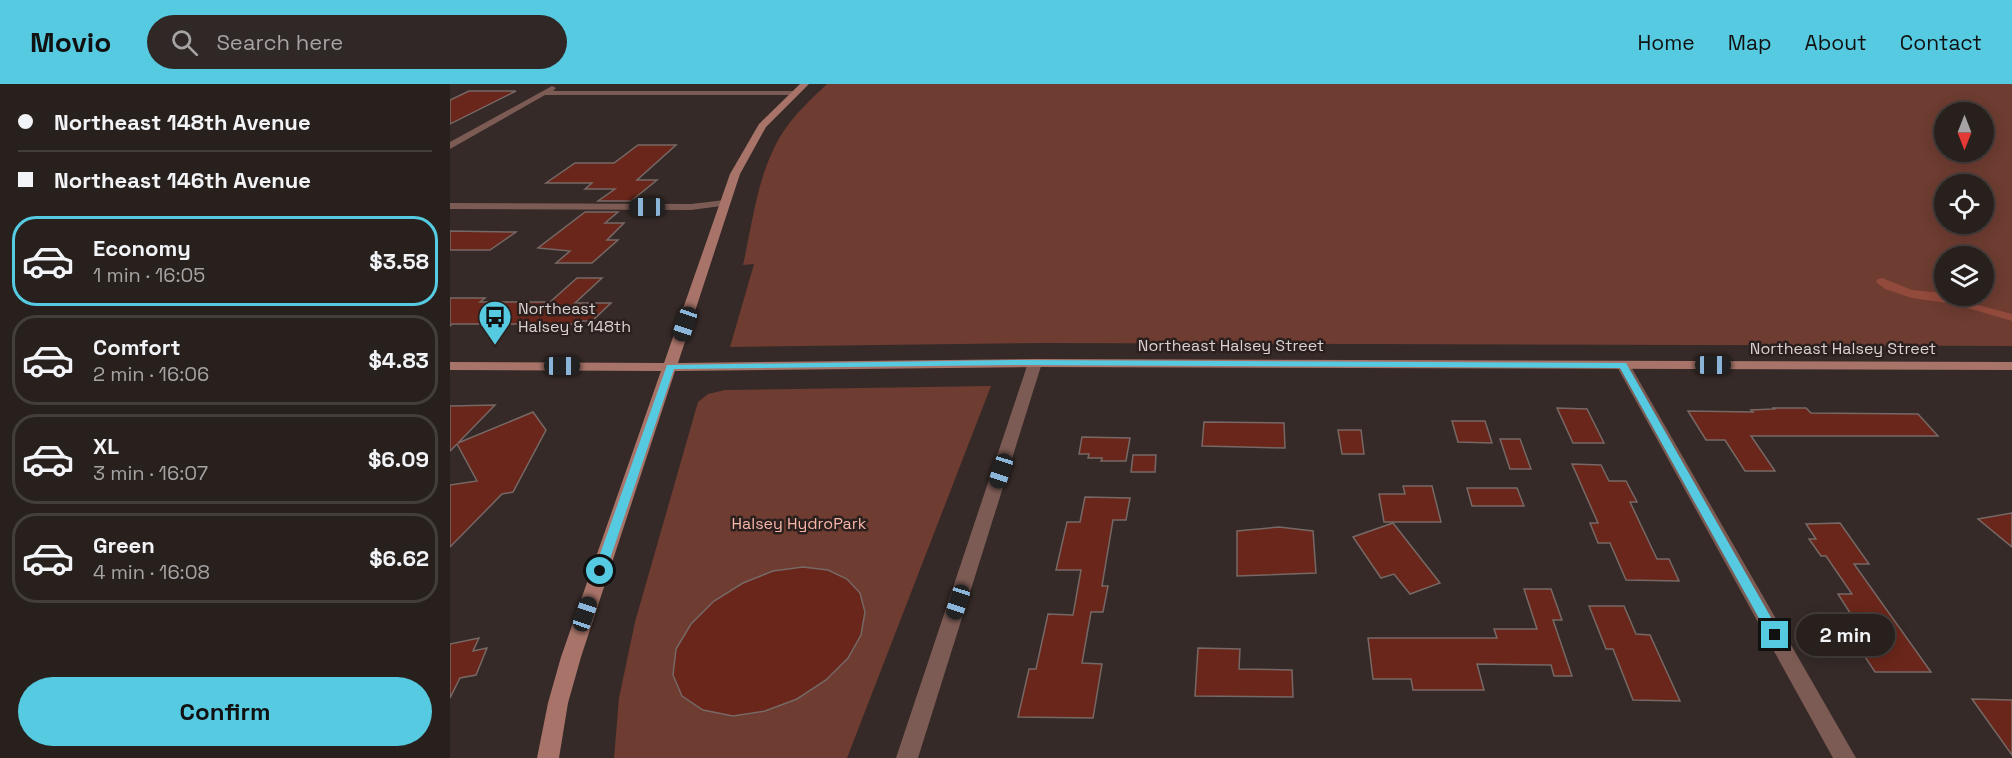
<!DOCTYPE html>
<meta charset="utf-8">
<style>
body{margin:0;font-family:"Space Grotesk",sans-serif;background:#302826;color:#f1f3f6;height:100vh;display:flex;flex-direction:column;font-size:22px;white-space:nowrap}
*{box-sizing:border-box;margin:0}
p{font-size:20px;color:#a5a3a4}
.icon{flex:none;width:33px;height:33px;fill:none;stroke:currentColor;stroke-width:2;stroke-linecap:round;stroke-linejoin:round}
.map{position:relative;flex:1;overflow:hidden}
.side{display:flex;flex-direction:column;background:#28201d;width:450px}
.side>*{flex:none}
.hud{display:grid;align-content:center;height:132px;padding:0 18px;background:#28201d}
.needle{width:39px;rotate:180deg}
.controls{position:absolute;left:1484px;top:18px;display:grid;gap:12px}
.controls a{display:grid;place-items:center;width:60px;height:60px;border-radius:50%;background:#28201d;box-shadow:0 3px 15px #0003,0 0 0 2px #443e3b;font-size:30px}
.end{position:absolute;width:27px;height:27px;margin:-14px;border:8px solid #55cae0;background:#111;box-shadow:0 0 0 3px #111}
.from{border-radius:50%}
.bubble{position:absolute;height:42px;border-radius:21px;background:#28201d;box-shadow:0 3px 15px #0003,0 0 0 2px #443e3b;font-size:20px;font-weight:800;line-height:42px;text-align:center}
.car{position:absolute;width:18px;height:36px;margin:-18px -9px;border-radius:8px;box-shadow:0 0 4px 2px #0007;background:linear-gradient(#222 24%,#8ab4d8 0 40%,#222 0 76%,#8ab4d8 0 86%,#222 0)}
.hud b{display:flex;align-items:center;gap:21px;height:57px;font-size:22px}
.hud b+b{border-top:2px solid #443e3b}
.hud i{width:15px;height:15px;background:#f1f3f6}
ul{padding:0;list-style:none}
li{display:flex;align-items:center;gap:18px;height:90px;margin:0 12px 9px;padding:0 6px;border:3px solid #443e3b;border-radius:24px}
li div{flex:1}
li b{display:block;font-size:22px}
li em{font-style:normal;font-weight:800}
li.on{border-color:#55cae0}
li>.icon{width:54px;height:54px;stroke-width:1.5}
.primary-button{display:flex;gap:12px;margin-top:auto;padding:12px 18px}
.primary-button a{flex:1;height:69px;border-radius:36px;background:#55cae0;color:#111;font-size:24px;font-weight:800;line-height:69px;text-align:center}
header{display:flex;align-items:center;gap:36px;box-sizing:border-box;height:84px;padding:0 30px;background:#55cae0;color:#111}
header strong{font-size:28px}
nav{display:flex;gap:33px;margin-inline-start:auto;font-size:21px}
.search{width:420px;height:54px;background:#302826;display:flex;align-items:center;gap:15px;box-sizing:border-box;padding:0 21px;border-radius:33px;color:#a5a3a4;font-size:22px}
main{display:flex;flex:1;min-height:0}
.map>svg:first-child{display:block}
.green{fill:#6e3c31;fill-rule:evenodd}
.water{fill:#924a3c}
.building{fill:#6a261a;stroke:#766865;stroke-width:1.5}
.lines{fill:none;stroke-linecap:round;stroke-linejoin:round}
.minor{fill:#7c5b54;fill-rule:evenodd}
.secondary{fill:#a87469;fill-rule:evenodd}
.route{fill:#55cae0}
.labels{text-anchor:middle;stroke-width:5;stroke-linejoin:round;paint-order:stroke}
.poi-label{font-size:16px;fill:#dad2d1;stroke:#2b201e;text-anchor:start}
.street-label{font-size:16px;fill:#dad2d1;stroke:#2b201e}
.park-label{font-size:16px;fill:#f6b5a7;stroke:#2b201e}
</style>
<header>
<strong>Movio</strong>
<div class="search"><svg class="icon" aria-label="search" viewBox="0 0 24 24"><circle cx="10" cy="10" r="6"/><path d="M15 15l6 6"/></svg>Search here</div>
<nav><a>Home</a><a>Map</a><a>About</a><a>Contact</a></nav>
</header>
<main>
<section class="side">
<div class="hud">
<b><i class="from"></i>Northeast 148th Avenue</b>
<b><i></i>Northeast 146th Avenue</b>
</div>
<ul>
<li class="on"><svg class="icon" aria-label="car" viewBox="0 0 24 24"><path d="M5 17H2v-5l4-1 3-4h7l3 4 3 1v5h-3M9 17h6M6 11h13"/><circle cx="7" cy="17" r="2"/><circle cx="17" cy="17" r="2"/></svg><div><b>Economy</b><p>1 min · 16:05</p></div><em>$3.58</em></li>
<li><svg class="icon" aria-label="car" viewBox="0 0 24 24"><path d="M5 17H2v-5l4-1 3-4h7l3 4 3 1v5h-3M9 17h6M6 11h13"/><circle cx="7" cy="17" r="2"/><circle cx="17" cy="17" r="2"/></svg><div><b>Comfort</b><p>2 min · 16:06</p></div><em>$4.83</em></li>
<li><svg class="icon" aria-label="car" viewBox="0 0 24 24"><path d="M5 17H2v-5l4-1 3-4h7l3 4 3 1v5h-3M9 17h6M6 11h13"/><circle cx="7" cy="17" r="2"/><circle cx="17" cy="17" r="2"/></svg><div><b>XL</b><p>3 min · 16:07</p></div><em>$6.09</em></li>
<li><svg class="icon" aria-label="car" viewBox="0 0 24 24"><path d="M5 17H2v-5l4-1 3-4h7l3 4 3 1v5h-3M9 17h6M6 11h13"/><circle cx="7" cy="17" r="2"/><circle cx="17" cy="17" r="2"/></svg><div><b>Green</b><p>4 min · 16:08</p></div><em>$6.62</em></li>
</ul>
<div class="primary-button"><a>Confirm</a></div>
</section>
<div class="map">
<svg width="1562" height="674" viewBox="0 0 1562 674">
<rect width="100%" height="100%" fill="#352a27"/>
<g class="green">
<path d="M377,0H1562V262L594,259L280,263L304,180L293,181C303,136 308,87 333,48C345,30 361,15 377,0ZM1494,28H1533V68H1494ZM1494,100H1533V140H1494ZM1494,172H1533V212H1494Z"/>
<polygon points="541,302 397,674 164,674 169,614 185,538 248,318 258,310 275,306"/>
</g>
<polygon class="water" points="1432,194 1462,206 1493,209 1494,212 1562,230 1562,237 1504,220 1462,214 1435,205 1426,198 1428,195"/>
<g class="building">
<polygon points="19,7 66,7 0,40 0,16"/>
<polygon points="188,61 226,61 187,96 207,96 181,117 148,117 165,105 135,105 142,99 96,99 125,79 164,79"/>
<polygon points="135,128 168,128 155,139 174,139 157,156 168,156 142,179 106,179 120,167 88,164"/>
<polygon points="0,147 66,148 40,166 0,166"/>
<polygon points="127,194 152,194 125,219 161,219 142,237 127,237 124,240 2,240 0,242 0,214 35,214 30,218 100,218"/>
<polygon points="45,321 8,359 83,328 96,346 63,408 52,410 0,463 0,401 27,397 7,360 0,367 0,322"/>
<polygon points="1107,324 1137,325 1154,359 1123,359"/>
<polygon points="1322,324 1356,324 1361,329 1468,330 1488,352 1301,352 1325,387 1295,387 1275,356 1256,356 1238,327 1303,328 1301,326 1324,325"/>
<polygon points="1002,337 1035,337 1042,359 1008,358"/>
<polygon points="754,338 834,339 835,364 752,362"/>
<polygon points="888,346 911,346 914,370 892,370"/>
<polygon points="632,353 680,354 676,377 651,377 652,374 638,374 639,370 629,370"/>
<polygon points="1050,355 1070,355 1081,385 1060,385"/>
<polygon points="683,371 706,371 705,388 681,388"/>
<polygon points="1122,380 1151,381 1159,397 1176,397 1187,418 1180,418 1207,475 1219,475 1229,497 1176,496 1160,459 1148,459 1140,439 1148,439"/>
<polygon points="953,402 982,402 991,438 934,438 929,410 955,410"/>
<polygon points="1017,404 1067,404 1074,422 1022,422"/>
<polygon points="635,413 680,414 676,436 663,436 652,502 658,502 653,528 641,528 632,579 652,580 643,634 568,633 579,585 586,585 598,530 623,531 631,486 606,486 617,438 630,438"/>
<polygon points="1562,429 1562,463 1528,435"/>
<polygon points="943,439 990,499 960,510 944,490 931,494 903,453"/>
<polygon points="1390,439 1419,480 1404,480 1481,588 1425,588 1390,535 1404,535 1388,510 1402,510 1376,472 1371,472 1359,455 1366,455 1356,440"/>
<polygon points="829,443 863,447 866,489 787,492 787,447"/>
<polygon points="353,483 378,486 397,495 410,509 415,528 411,551 398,574 376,596 347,615 315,627 283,632 253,626 232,612 223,591 226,565 241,540 264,517 293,499 323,487"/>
<polygon points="1074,505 1101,505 1112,536 1103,536 1122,592 1104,592 1101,581 1027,580 1034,606 963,606 961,595 923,595 918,554 1047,554 1044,545 1087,545"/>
<polygon points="1139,522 1174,522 1186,550 1200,551 1230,617 1183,616 1163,565 1156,565"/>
<polygon points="29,554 23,567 37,564 26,591 10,594 0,614 0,560"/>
<polygon points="748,564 790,565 789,585 842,586 843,613 745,612"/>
<polygon points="1522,615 1562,616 1562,671"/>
</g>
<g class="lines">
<g class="minor">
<polygon points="102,2 106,4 103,7 345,7 349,9 345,11 95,11 0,65 0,58"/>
<polygon points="275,116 280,119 279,121 241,126 0,125 0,119 241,120"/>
<polygon points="585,275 592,279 468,674 446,674 578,279"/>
<polygon points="1173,277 1180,281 1406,674 1383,674 1166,281"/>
</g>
<polygon class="secondary" points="350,0 359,0 316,43 290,90 228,279 585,275 1562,278 1562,286 585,283 225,287 131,573 118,619 109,674 87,674 98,619 111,573 211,287 0,286 0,278 214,279 280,90 309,40"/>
</g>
<polygon class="route" points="565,276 1176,279 1331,551 1325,556 1320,554 1170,284 565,281 224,285 156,487 150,491 144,487 217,281"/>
<defs>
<g id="bus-pin" transform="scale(1.725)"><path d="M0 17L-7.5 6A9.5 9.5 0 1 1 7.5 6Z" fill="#55cae0" stroke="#2b201e"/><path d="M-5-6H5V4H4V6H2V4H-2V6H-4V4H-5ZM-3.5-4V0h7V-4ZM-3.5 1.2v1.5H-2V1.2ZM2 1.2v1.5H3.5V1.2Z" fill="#111"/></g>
</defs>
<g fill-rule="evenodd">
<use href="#bus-pin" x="45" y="233"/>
</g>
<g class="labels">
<g class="poi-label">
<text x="68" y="230">Northeast<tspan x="68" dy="18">Halsey &amp; 148th</tspan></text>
</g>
<g class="street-label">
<text x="781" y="267">Northeast Halsey Street</text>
<text x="1393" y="270">Northeast Halsey Street</text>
</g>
<g class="park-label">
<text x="349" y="445">Halsey HydroPark</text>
</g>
</g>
</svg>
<div class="controls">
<a><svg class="needle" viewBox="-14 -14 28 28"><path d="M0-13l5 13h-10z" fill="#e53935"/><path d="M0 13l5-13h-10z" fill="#a5a3a4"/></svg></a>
<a><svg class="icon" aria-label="locate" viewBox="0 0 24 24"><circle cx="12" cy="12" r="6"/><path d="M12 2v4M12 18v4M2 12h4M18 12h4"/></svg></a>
<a><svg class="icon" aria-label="layers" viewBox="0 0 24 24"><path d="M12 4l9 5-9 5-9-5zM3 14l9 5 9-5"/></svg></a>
</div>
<i class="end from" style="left:150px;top:487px"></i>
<i class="end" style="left:1325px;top:551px"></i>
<div class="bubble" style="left:1346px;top:530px;width:99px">2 min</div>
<i class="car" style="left:197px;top:123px;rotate:270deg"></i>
<i class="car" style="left:235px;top:240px;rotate:199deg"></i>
<i class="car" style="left:1263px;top:281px;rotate:90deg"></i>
<i class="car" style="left:112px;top:282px;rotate:90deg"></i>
<i class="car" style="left:551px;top:387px;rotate:198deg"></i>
<i class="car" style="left:508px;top:518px;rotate:198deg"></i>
<i class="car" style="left:135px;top:530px;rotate:19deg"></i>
</div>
</main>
